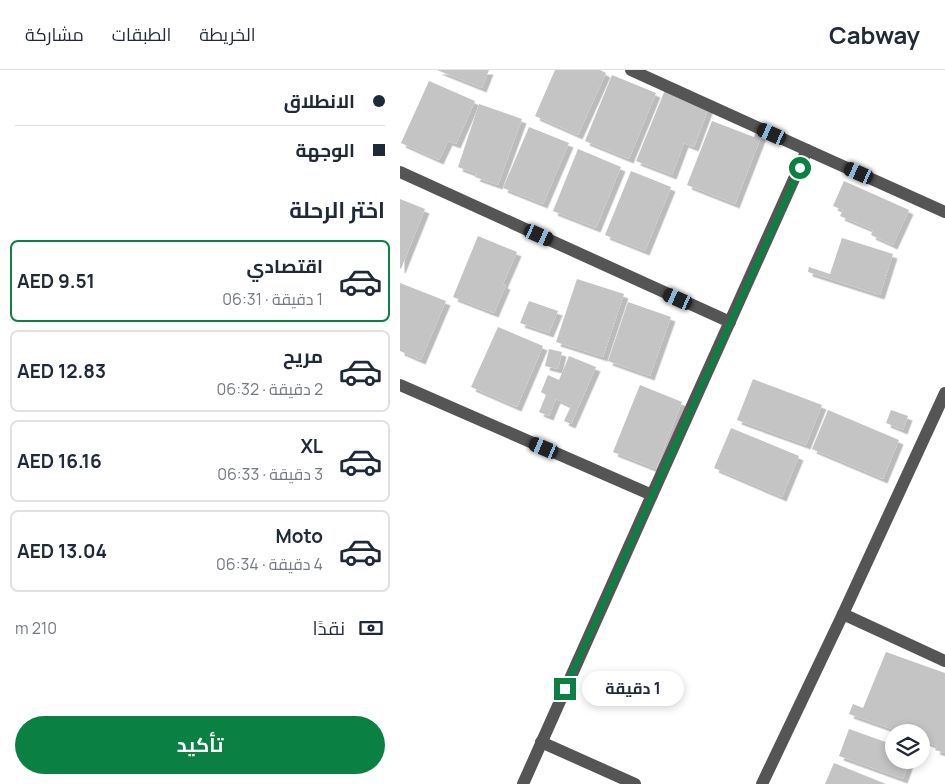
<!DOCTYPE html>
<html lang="ar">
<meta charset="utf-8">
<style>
body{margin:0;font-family:Manrope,Cairo,sans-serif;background:#f2f2f3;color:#1f2937;direction:rtl;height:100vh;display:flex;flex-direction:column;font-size:19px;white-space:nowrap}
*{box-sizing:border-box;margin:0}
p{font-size:16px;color:#747a83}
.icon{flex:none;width:28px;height:28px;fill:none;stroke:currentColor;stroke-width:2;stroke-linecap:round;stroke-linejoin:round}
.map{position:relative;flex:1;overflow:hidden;direction:ltr}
.panel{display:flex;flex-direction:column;background:#fff;width:400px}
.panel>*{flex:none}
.guide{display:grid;align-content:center;height:110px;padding:0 15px;background:#fff}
.fabs{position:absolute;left:485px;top:654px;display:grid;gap:10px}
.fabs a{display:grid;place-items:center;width:45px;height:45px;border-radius:50%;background:#fff;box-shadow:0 2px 8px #0003;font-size:25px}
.end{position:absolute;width:22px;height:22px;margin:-11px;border:6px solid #0b8043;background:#fff;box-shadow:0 0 0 2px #fff}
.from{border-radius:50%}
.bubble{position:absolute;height:35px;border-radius:18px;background:#fff;box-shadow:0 2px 8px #0003;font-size:16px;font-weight:700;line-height:35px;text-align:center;direction:rtl}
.car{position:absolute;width:15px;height:30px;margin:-15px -8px;border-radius:6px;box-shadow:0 0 4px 1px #0007;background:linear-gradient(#222 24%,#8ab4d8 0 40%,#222 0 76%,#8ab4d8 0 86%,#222 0)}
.guide b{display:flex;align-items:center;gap:18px;height:48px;font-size:19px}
.guide b+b{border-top:1px solid #e0e1e3}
.guide i{width:12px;height:12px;background:#1f2937}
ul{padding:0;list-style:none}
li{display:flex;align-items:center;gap:15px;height:82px;margin:0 10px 8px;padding:0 5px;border:2px solid #e0e1e3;border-radius:8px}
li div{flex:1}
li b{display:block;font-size:19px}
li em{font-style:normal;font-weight:700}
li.active{border-color:#0b8043}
li>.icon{width:45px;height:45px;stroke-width:1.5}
h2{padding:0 15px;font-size:22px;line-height:60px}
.pay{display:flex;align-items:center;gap:12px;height:55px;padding:0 15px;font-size:19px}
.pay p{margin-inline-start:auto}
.primary-button{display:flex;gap:10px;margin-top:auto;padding:10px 15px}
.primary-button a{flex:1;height:58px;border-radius:30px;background:#0b8043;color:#fff;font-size:20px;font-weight:700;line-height:58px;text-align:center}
header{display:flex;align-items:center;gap:30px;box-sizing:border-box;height:70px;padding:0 25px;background:#fff;border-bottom:1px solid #e0e1e3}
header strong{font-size:24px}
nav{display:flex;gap:28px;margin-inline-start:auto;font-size:18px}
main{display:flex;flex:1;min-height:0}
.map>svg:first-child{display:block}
.building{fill:#c4c4c4;filter:url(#shadow)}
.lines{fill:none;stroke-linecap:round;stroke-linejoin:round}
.minor{stroke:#555;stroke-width:12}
.route{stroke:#0b8043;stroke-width:6}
</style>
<header>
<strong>Cabway</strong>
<nav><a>الخريطة</a><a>الطبقات</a><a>مشاركة</a></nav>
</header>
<main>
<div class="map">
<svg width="545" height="714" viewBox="0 0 545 714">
<defs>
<filter id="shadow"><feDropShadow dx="4.5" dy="4.5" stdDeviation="0" flood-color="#0004"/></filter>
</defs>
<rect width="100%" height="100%" fill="#fff"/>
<g class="building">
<polygon points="37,0 89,0 82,18"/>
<polygon points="155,0 200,0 206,3 178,65 135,46"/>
<polygon points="212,5 256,23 229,89 185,71"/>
<polygon points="29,11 75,31 56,74 48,71 39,90 1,73"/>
<polygon points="265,20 309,37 294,77 284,73 272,105 236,91"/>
<polygon points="79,34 122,49 98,115 75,107 77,104 58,97"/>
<polygon points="312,51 354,67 357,59 363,62 335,134 287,115"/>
<polygon points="129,57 169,73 143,134 103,118"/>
<polygon points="178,79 221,97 196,158 153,141"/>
<polygon points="231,101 271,117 245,181 205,165"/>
<polygon points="444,111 509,140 493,175 471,165 473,160 440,146 443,140 433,136"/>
<polygon points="0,129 25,139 1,199 0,198"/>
<polygon points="78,166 117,182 103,214 106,215 94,243 53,227"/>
<polygon points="442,168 493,184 480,225 408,202 409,197 430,204"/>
<polygon points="177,209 224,224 203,287 156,272"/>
<polygon points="0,213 46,231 21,290 0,281"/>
<polygon points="129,231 158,241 149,263 120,253"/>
<polygon points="228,232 271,247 250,306 208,291"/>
<polygon points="98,257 143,276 117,337 71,317"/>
<polygon points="149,279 162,282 158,299 145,296"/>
<polygon points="169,286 196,297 171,354 164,351 171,336 156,329 149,346 139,342 146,325 141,322 148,305 159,310"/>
<polygon points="353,309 422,335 406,375 337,350"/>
<polygon points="240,315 282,332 256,399 213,382"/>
<polygon points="428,340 499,370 483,409 412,379"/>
<polygon points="491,340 508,346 503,360 486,353"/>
<polygon points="331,358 399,386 382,427 314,398"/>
<polygon points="486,582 545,603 545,683 535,680 537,676 521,670 521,662 500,662 449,644 453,634 463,638"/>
<polygon points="449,659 494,675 494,690 510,690 503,709 439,686"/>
<polygon points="434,693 486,714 425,714"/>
</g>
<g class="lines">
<g class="minor">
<polyline points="231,0 407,80"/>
<polyline points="0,102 330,252"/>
<polyline points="0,315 252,425 407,80 545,142"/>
<polyline points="443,544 545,591"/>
<polyline points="141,672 235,714"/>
<polyline points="123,714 252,425"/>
<polyline points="362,714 443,544 545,323"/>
</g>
</g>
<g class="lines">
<polyline class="route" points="165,619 400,98"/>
</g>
</svg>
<div class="fabs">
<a><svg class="icon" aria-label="layers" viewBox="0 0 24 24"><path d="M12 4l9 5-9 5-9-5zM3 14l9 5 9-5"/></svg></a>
</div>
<i class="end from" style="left:400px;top:98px"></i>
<i class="end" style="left:165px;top:619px"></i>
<div class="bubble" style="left:182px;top:601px;width:102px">1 دقيقة</div>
<i class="car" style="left:372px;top:64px;rotate:294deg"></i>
<i class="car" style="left:459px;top:103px;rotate:294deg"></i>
<i class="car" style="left:139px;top:165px;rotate:114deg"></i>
<i class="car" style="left:278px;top:229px;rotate:294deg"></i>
<i class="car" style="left:144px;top:378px;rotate:293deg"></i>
</div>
<section class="panel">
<div class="guide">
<b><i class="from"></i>الانطلاق</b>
<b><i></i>الوجهة</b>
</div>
<h2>اختر الرحلة</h2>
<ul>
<li class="active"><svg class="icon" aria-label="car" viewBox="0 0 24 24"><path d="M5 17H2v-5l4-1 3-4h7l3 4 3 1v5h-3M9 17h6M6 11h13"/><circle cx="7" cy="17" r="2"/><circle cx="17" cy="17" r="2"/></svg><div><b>اقتصادي</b><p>1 دقيقة · 06:31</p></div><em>AED 9.51</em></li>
<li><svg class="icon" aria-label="car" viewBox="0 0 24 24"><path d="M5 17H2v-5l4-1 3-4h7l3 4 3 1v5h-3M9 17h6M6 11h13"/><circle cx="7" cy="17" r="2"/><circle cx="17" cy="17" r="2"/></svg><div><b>مريح</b><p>2 دقيقة · 06:32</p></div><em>AED 12.83</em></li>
<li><svg class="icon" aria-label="car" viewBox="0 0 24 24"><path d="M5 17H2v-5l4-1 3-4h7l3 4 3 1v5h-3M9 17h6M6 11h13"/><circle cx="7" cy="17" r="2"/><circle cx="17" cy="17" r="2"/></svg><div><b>XL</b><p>3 دقيقة · 06:33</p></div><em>AED 16.16</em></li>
<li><svg class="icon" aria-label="car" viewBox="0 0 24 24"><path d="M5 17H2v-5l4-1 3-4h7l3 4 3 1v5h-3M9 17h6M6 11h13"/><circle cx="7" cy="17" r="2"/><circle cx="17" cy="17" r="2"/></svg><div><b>Moto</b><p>4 دقيقة · 06:34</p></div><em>AED 13.04</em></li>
</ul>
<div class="pay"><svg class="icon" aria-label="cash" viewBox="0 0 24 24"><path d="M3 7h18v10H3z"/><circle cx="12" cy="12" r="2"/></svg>نقدًا<p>210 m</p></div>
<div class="primary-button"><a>تأكيد</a></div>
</section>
</main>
